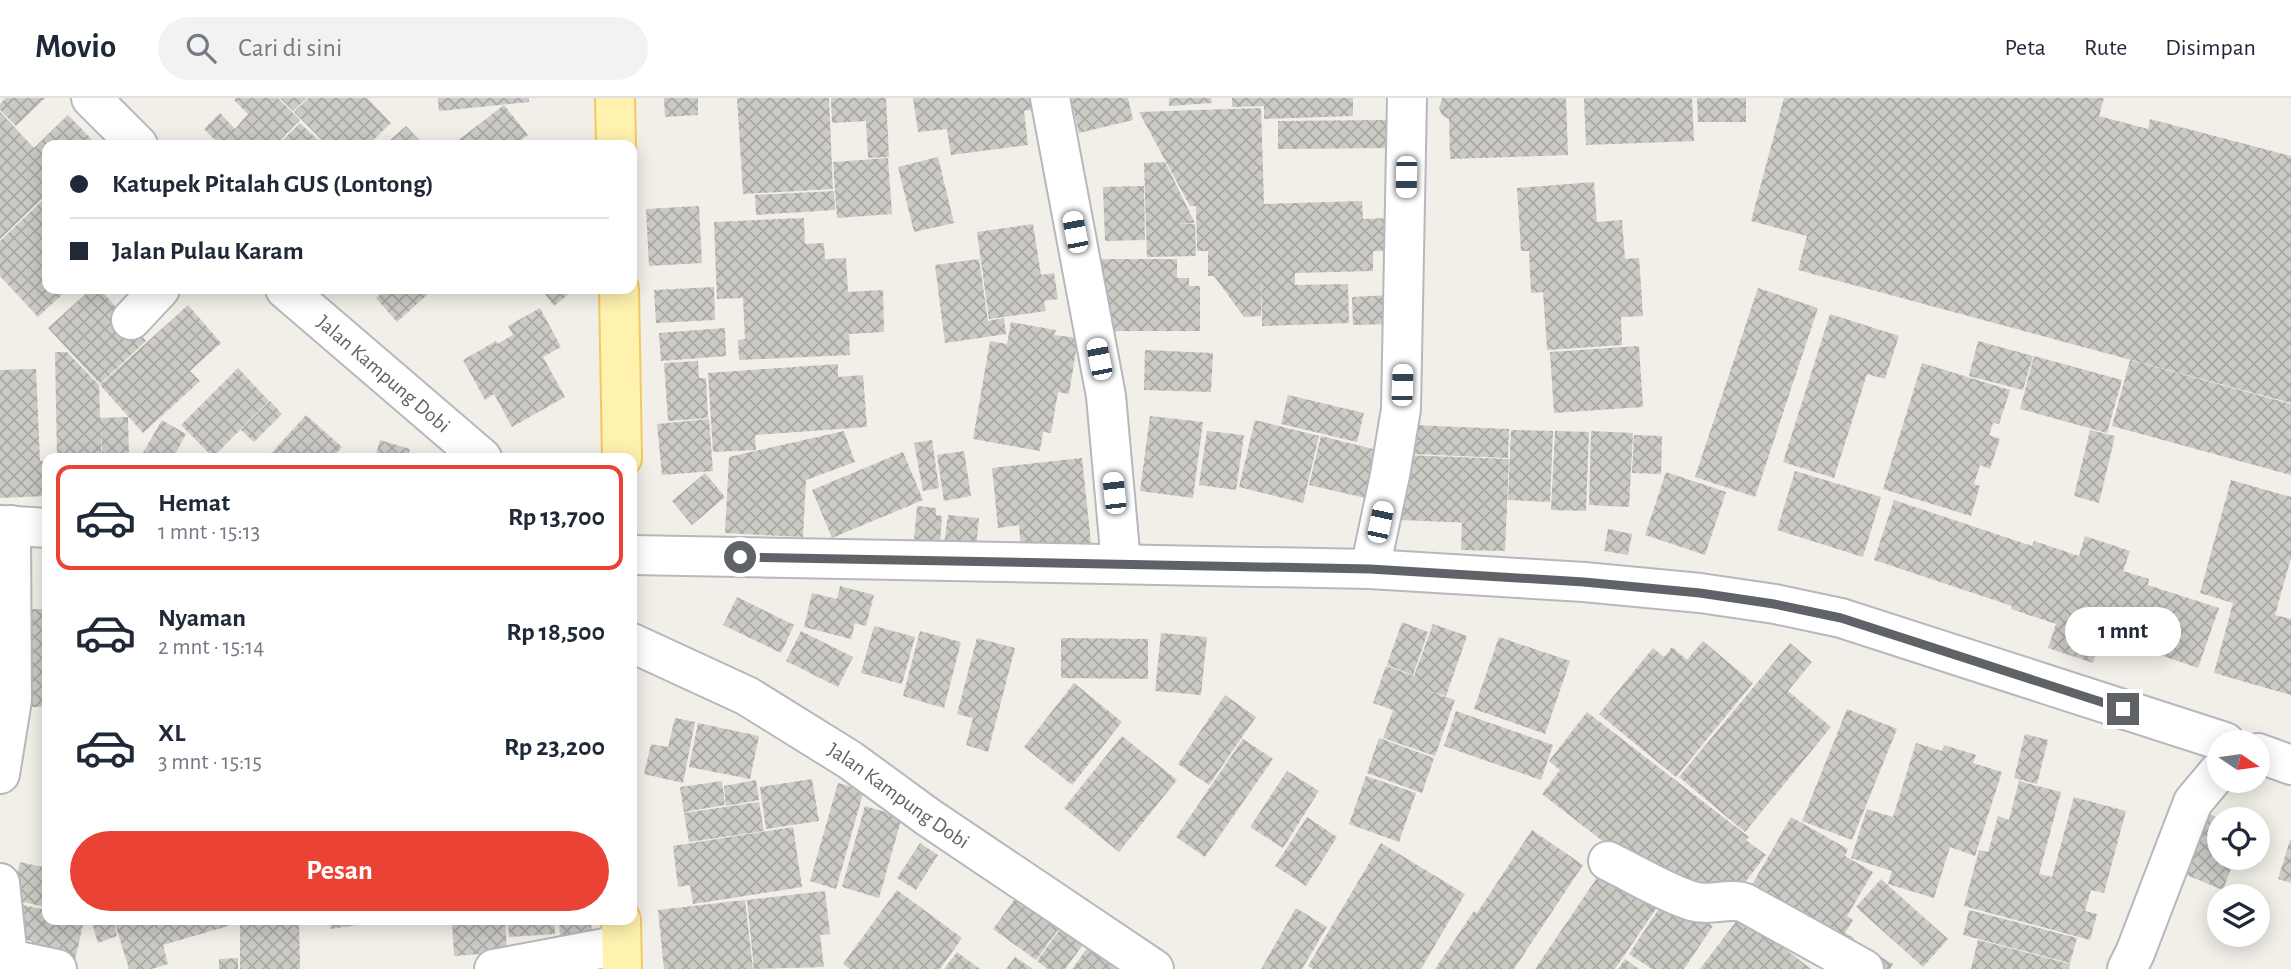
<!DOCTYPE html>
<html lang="id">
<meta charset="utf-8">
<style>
body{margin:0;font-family:"Alegreya Sans",sans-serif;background:#f2f2f3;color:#1f2937;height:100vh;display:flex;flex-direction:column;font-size:26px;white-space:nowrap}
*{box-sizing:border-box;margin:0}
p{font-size:23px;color:#747a83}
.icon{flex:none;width:38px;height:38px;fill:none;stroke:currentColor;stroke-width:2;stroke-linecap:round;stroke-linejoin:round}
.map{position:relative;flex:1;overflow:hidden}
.panel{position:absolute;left:42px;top:355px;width:595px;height:472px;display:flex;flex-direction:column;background:#fff;border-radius:14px;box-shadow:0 4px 18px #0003}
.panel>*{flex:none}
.top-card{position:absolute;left:42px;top:42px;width:595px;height:154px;border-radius:14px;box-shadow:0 4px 18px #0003;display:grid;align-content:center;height:154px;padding:0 28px;background:#fff}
.needle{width:46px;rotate:103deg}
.fabs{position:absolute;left:2207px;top:632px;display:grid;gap:14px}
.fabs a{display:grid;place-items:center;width:63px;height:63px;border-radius:50%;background:#fff;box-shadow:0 4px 18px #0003;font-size:35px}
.end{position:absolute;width:32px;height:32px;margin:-16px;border:9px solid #5f6368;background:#fff;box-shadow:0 0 0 4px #fff}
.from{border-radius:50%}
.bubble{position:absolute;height:49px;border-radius:24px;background:#fff;box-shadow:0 4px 18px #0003;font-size:23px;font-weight:700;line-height:49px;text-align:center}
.car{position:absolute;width:21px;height:42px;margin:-21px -10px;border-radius:9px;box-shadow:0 0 5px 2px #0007;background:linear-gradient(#fff 24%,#345 0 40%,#fff 0 76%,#345 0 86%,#fff 0)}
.top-card b{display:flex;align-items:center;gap:24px;height:66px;font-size:26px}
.top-card b+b{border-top:2px solid #e0e1e3}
.top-card i{width:18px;height:18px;background:#1f2937}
ul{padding:12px 0 0;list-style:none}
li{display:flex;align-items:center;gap:21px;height:105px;margin:0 14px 10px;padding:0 14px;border:4px solid transparent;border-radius:14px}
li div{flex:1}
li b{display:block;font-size:26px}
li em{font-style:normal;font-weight:700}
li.on{border-color:#ea4335}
li>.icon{width:63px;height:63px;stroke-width:1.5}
.cta{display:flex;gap:14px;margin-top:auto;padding:14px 28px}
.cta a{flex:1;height:80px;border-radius:42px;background:#ea4335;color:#fff;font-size:28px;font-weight:700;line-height:80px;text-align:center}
header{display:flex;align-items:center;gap:42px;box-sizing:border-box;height:98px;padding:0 35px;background:#fff;border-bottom:2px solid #e0e1e3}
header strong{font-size:33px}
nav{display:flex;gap:38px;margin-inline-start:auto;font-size:24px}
.search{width:490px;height:63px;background:#f2f2f3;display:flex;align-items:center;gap:18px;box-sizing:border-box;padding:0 24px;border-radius:38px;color:#747a83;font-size:26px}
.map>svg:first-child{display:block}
.building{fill:url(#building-cross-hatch)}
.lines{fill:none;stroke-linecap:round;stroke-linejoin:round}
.minor-casing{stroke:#b5b8bc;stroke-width:42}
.major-casing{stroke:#f2c960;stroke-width:42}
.minor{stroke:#fff;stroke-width:38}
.major{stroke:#fff2af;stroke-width:38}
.route{stroke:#5f6368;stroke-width:9}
.labels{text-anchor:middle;stroke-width:7;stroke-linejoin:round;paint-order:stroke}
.street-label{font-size:21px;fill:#5f6368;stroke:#fff}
</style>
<header>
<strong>Movio</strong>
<div class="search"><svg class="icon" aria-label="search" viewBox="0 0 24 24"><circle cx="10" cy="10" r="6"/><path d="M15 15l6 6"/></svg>Cari di sini</div>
<nav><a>Peta</a><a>Rute</a><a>Disimpan</a></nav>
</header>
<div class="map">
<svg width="2291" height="871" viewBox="0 0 2291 871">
<defs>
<pattern id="building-cross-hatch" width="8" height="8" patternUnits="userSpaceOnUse" patternTransform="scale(1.75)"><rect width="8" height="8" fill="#cccac5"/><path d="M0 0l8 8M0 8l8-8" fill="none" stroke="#a9a8a4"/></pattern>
</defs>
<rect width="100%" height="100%" fill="#f1efe8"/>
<g class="building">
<polygon points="6,0 45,0 16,28 0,12 0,6"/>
<polygon points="237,0 278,0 300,22 275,47 220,47 204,31 220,15 235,31 248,16 234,2"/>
<polygon points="280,0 307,0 293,13"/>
<polygon points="309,0 367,0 391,25 368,47 327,47 294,14"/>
<polygon points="438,0 529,0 529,4 439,13"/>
<polygon points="664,0 698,0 698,17 665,19"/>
<polygon points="737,0 829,0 833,91 743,96"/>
<polygon points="831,0 886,0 889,59 868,60 866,23 832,25"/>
<polygon points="913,0 1032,0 1033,11 1024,13 1028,47 951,57 947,31 918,34"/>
<polygon points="1071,0 1128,0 1133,22 1079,35"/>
<polygon points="1169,0 1211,0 1212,5 1169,8"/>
<polygon points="1232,0 1353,0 1353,18 1264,21 1264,8 1232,9"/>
<polygon points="1442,0 1566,0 1568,57 1450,61 1449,21 1442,17 1439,10"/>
<polygon points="1584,0 1692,0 1694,43 1586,47"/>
<polygon points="1697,0 1746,0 1746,24 1698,24"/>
<polygon points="1784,0 2104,0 2099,18 2148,31 2150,21 2291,58 2291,305 1798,172 1807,138 1751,123"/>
<polygon points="504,7 528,37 514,47 452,47"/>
<polygon points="1261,10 1264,106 1362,103 1363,121 1390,120 1391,153 1373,153 1373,173 1295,175 1295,187 1348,186 1349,225 1262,228 1261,176 1261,218 1244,219 1214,178 1208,178 1208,153 1197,153 1196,108 1190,108 1139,14"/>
<polygon points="0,14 34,50 68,17 97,47 47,47 47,96 0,141"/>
<polygon points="1386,22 1386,50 1278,51 1278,23"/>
<polygon points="300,25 323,47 278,47"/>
<polygon points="406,28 424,47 393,47 389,43"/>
<polygon points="938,59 954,125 914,134 898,69"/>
<polygon points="888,60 892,116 837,120 833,64"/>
<polygon points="1165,64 1195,125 1177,126 1195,126 1196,158 1147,159 1144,65"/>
<polygon points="1594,84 1597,124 1622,122 1625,161 1639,160 1643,218 1621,219 1622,247 1547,252 1543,194 1531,195 1529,153 1521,153 1517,90"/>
<polygon points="1144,88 1145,142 1105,143 1103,89"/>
<polygon points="834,93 835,112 756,117 755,97"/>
<polygon points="47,98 47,191 68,191 38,219 0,178 0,143"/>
<polygon points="699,108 702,165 649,168 646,111"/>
<polygon points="804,120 805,146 824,145 825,161 846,160 848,194 883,192 884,234 849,236 850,257 739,262 738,242 745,241 743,200 717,201 714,124"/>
<polygon points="1033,126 1041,177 1054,175 1058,201 1044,203 1046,213 989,221 977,134"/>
<polygon points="979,161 988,223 1004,220 1006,236 945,245 935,167"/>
<polygon points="1099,161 1177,161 1177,180 1189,180 1189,188 1200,188 1200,233 1099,233"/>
<polygon points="714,189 715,222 656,225 654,192"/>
<polygon points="1758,190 1818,210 1755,399 1695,379"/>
<polygon points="91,191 100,191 146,243 100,286 48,230"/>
<polygon points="386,191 423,191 428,196 397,224 376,200"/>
<polygon points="541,191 575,191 554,208"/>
<polygon points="1390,197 1391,226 1353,227 1352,199"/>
<polygon points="188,207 221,245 190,273 200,283 143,335 100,287"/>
<polygon points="540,210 561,249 543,259 565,299 512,329 494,296 485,302 463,262 496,243 497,246 513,237 508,228"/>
<polygon points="1830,216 1899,238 1885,281 1867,276 1834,380 1783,364"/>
<polygon points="1011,224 1056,232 1054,237 1078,240 1069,296 1058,294 1051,335 1043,334 1040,353 973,341 990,243 1007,246"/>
<polygon points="725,230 726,258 661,263 659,235"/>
<polygon points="1978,243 2033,258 2023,292 1969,278"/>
<polygon points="1639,248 1643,309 1554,315 1550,254"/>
<polygon points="1145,252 1213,255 1211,294 1144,292"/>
<polygon points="55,254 67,254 99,287 100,320 128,319 129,360 102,360 101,327 101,360 57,360"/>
<polygon points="2034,258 2122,282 2107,335 2020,311"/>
<polygon points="2130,262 2291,306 2291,377 2112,328"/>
<polygon points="698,263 699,280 706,280 708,320 668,323 664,265"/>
<polygon points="1922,265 2010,292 1999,326 1993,325 1989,337 2000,341 1990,371 1980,367 1974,386 1980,388 1971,418 1883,391"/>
<polygon points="838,266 838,279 863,277 867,329 755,337 756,352 713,354 708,275"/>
<polygon points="238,270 269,303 213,359 181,327"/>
<polygon points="36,271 40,363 47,363 47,398 0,400 0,272"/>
<polygon points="1288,297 1364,315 1357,344 1281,326"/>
<polygon points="270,303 282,316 254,344 241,332"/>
<polygon points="306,317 342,349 332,360 267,360"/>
<polygon points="1150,318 1203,324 1193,400 1140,393"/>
<polygon points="709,321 713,373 662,377 657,326"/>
<polygon points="162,322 186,336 173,360 140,360"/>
<polygon points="1255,322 1319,338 1303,405 1239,389"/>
<polygon points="1413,327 1509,331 1508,360 1412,356"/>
<polygon points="1511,332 1553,333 1550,404 1508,402"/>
<polygon points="2090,332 2115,338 2099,405 2074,398"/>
<polygon points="844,333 855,364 806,382 803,439 725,435 729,359"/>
<polygon points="1207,333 1244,337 1236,392 1199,387"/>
<polygon points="1555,333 1589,334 1586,413 1551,412"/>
<polygon points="1591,333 1633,335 1629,409 1589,407"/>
<polygon points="1634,337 1662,338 1661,376 1632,375"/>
<polygon points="1321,338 1385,354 1374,402 1309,387"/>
<polygon points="380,342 410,351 408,360 375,360"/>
<polygon points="932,342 939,390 923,393 914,345"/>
<polygon points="964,353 971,398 944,403 937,357"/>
<polygon points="903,354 923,402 832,440 812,392"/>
<polygon points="1403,357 1509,361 1505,453 1461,452 1462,425 1474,425 1400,422"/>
<polygon points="1082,360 1091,445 1021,452 1019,427 998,430 992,370"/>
<polygon points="1795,373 1881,399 1863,459 1777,432"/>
<polygon points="1666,374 1726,394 1705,457 1645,437"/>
<polygon points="705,375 725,399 692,427 672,403"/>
<polygon points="2231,382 2291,399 2291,460 2275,517 2291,521 2291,597 2214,575 2233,505 2200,495"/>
<polygon points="1894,402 2032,448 2034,443 2079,458 2085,438 2130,453 2123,473 2149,481 2148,487 2219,510 2198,570 2128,546 2127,550 2101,541 2093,565 2048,550 2056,526 2011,511 2012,508 1874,462"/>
<polygon points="917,408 936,410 936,417 942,418 940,445 914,443"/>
<polygon points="948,417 979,420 976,450 944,447"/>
<polygon points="1608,431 1632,436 1628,457 1604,453"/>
<polygon points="840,488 874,497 866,528 855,525 851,541 804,529 812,495 837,501"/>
<polygon points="737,499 794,527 781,555 723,527"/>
<polygon points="19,511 47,511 47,609 18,609"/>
<polygon points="1402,524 1428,534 1413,577 1387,567"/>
<polygon points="1433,526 1467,538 1446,598 1425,592 1455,602 1435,658 1383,640 1393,612 1373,605 1386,568 1414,578"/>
<polygon points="874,528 915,539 902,586 861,575"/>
<polygon points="801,533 853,559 838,589 786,563"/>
<polygon points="920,533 961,544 944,610 903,598"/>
<polygon points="1161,535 1207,539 1201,597 1155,593"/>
<polygon points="1499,539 1570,563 1545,636 1474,611"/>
<polygon points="977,540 1015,550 988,654 966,647 973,620 957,616"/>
<polygon points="1061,540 1148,541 1148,581 1061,580"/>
<polygon points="1703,543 1753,585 1676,679 1599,616 1653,550 1664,559 1672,549 1687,562"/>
<polygon points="1790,545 1812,564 1788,593 1831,629 1745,734 1679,679"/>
<polygon points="1074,585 1122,624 1072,687 1024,649"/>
<polygon points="1225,597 1256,619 1209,687 1178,666"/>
<polygon points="1847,611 1897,631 1852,742 1802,723"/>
<polygon points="1456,613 1553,647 1541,682 1444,648"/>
<polygon points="1587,614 1749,739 1746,742 1766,757 1732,801 1705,795 1684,779 1677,788 1633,754 1627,762 1542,696 1560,672 1549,663"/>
<polygon points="675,620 695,624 683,685 644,676 651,646 668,649"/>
<polygon points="698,625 759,638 750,681 689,669"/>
<polygon points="2025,636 2048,642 2037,686 2014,680"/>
<polygon points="1122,638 1177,682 1119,754 1064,710"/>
<polygon points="1379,640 1434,660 1422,695 1367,675"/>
<polygon points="1243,641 1273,661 1205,759 1176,739"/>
<polygon points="1916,645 1942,653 1944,647 1976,657 1973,665 2002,674 1975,758 1950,749 1934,800 1888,786 1892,773 1851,760 1867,711 1893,719"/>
<polygon points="1287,673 1319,693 1283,750 1250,729"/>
<polygon points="1366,678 1416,695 1399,744 1349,726"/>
<polygon points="812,681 819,723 766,731 760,689"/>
<polygon points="756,682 759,702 726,708 724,688"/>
<polygon points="722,683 725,707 684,714 680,689"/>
<polygon points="2019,683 2061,694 2039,776 2052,779 2074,699 2126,713 2104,795 2091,792 2085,813 2097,816 2090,842 1964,808 1979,752 1988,754 1998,718 2009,722"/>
<polygon points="838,685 864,692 836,791 810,783"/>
<polygon points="759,704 764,733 689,744 684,715"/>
<polygon points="865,708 902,719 879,800 842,789"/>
<polygon points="2206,715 2219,720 2219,760 2235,760 2223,792 2182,775"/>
<polygon points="1307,719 1337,739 1306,788 1275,768"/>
<polygon points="1791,719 1848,751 1845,758 1873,774 1847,818 1853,822 1845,835 1854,840 1845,856 1745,799"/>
<polygon points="793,729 802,789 693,806 690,787 678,789 673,748"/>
<polygon points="1532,732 1583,767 1514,871 1435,871 1474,813 1477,815"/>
<polygon points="2290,742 2291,742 2291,785 2278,781"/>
<polygon points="920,745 938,757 916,792 897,780"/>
<polygon points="1381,745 1465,796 1421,871 1313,871 1308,868"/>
<polygon points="20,764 47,770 43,789 47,780 47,809 12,802"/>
<polygon points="1603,771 1658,808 1615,871 1535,871"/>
<polygon points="1881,781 1948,841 1923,869 1856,809"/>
<polygon points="897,792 962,840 940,871 850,871 843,866"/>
<polygon points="825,793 830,836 820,837 824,869 754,871 747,802"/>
<polygon points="1018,797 1060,829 1036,862 993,831"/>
<polygon points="1668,797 1713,828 1684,871 1652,871 1629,856"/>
<polygon points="745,802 753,871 664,871 658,812"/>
<polygon points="18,806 47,812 47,822 84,822 73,871 28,861 32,843 10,838"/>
<polygon points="1296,810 1327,829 1302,871 1261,871"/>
<polygon points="1969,812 2077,840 2070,865 1963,837"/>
<polygon points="1741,817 1811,871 1700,871"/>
<polygon points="91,822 113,822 117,838 98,845"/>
<polygon points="114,822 156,822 162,843 157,822 226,822 228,828 163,847 168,866 152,871 129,871"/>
<polygon points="330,822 374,822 374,824 331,831"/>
<polygon points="452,822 505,822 507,854 454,858"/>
<polygon points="508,822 554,822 555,836 509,839"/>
<polygon points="559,822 591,822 592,839 560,841"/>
<polygon points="299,825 300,871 240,871 240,826"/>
<polygon points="1063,827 1085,844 1065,871 1048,871 1037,863"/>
<polygon points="1978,842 2070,866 2069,871 1971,871"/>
<polygon points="1855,844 1893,866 1890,871 1870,871 1847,858"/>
<polygon points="1088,849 1116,871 1072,871"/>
<polygon points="957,854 980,871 944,871"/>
<polygon points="1015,859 1033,871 1006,871"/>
<polygon points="238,860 238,871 219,871 219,861"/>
<polygon points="1625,861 1639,871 1618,871"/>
</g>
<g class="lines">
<g class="minor-casing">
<g id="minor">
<polyline points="91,0 138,47"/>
<polyline points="1050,0 1106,298 1121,465"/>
<path id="s1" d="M285,191L482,360"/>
<polyline points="131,222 160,191"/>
<polyline points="0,427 47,430"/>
<polyline points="632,457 1370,471 1584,484 1700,495 1775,506 1841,520 2225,644"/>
<polyline points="1370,471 1390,377 1401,311 1407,0"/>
<path id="s2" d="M632,545L747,598L850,662L928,719L1154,871"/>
<polyline points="2258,655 2291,667"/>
<polyline points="0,676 12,602 11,427"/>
<path d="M1608,763C1635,776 1663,794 1692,803C1711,809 1729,799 1745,805L1864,871"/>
<polyline points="0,785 8,860"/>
<polyline points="0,859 57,871"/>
<polyline points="494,871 621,847"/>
<polyline points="2127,871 2135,855 2193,704 2219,673"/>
</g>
</g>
<g class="major-casing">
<g id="major">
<polyline points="615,0 616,47"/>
<polyline points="619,191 622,360"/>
<polyline points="621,822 622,871"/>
</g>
</g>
<use href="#minor" class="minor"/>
<use href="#major" class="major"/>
</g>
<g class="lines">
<polyline class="route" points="740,459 1370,471 1584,484 1700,495 1774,506 1841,520 2123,611"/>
</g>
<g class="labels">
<g class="street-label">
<text dy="7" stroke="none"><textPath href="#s1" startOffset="130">Jalan Kampung Dobi</textPath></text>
<text dy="7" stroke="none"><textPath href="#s2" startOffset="308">Jalan Kampung Dobi</textPath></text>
</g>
</g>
</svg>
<div class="fabs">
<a><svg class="needle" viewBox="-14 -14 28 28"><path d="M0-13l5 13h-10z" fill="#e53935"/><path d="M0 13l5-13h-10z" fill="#747a83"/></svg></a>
<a><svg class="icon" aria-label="locate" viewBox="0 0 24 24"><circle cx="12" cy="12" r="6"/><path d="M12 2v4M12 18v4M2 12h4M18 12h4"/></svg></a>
<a><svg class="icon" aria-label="layers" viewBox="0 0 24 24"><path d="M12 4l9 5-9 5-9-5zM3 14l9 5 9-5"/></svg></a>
</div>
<i class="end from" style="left:740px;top:459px"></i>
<i class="end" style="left:2123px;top:611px"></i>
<div class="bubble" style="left:2065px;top:509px;width:116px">1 mnt</div>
<i class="car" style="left:1406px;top:79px;rotate:181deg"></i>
<i class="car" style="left:1075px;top:134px;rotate:349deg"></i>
<i class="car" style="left:1099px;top:261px;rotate:349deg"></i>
<i class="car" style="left:1402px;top:287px;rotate:2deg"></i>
<i class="car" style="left:1114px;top:395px;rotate:354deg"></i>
<i class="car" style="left:1380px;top:424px;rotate:12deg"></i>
<div class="top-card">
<b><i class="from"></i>Katupek Pitalah GUS (Lontong)</b>
<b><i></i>Jalan Pulau Karam</b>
</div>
<section class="panel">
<ul>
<li class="on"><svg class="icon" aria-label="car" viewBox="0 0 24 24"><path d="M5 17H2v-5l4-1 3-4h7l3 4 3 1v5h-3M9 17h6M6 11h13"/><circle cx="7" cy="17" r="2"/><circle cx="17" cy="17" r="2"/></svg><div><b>Hemat</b><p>1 mnt · 15:13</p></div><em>Rp 13,700</em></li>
<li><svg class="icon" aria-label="car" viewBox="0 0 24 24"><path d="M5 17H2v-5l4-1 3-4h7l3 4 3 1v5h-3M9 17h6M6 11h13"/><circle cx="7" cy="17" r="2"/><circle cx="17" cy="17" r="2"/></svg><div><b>Nyaman</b><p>2 mnt · 15:14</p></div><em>Rp 18,500</em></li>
<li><svg class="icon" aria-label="car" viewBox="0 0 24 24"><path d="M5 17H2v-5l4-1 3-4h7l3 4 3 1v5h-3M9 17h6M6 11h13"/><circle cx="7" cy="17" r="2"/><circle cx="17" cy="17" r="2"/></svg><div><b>XL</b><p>3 mnt · 15:15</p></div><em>Rp 23,200</em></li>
</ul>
<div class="cta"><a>Pesan</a></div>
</section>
</div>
